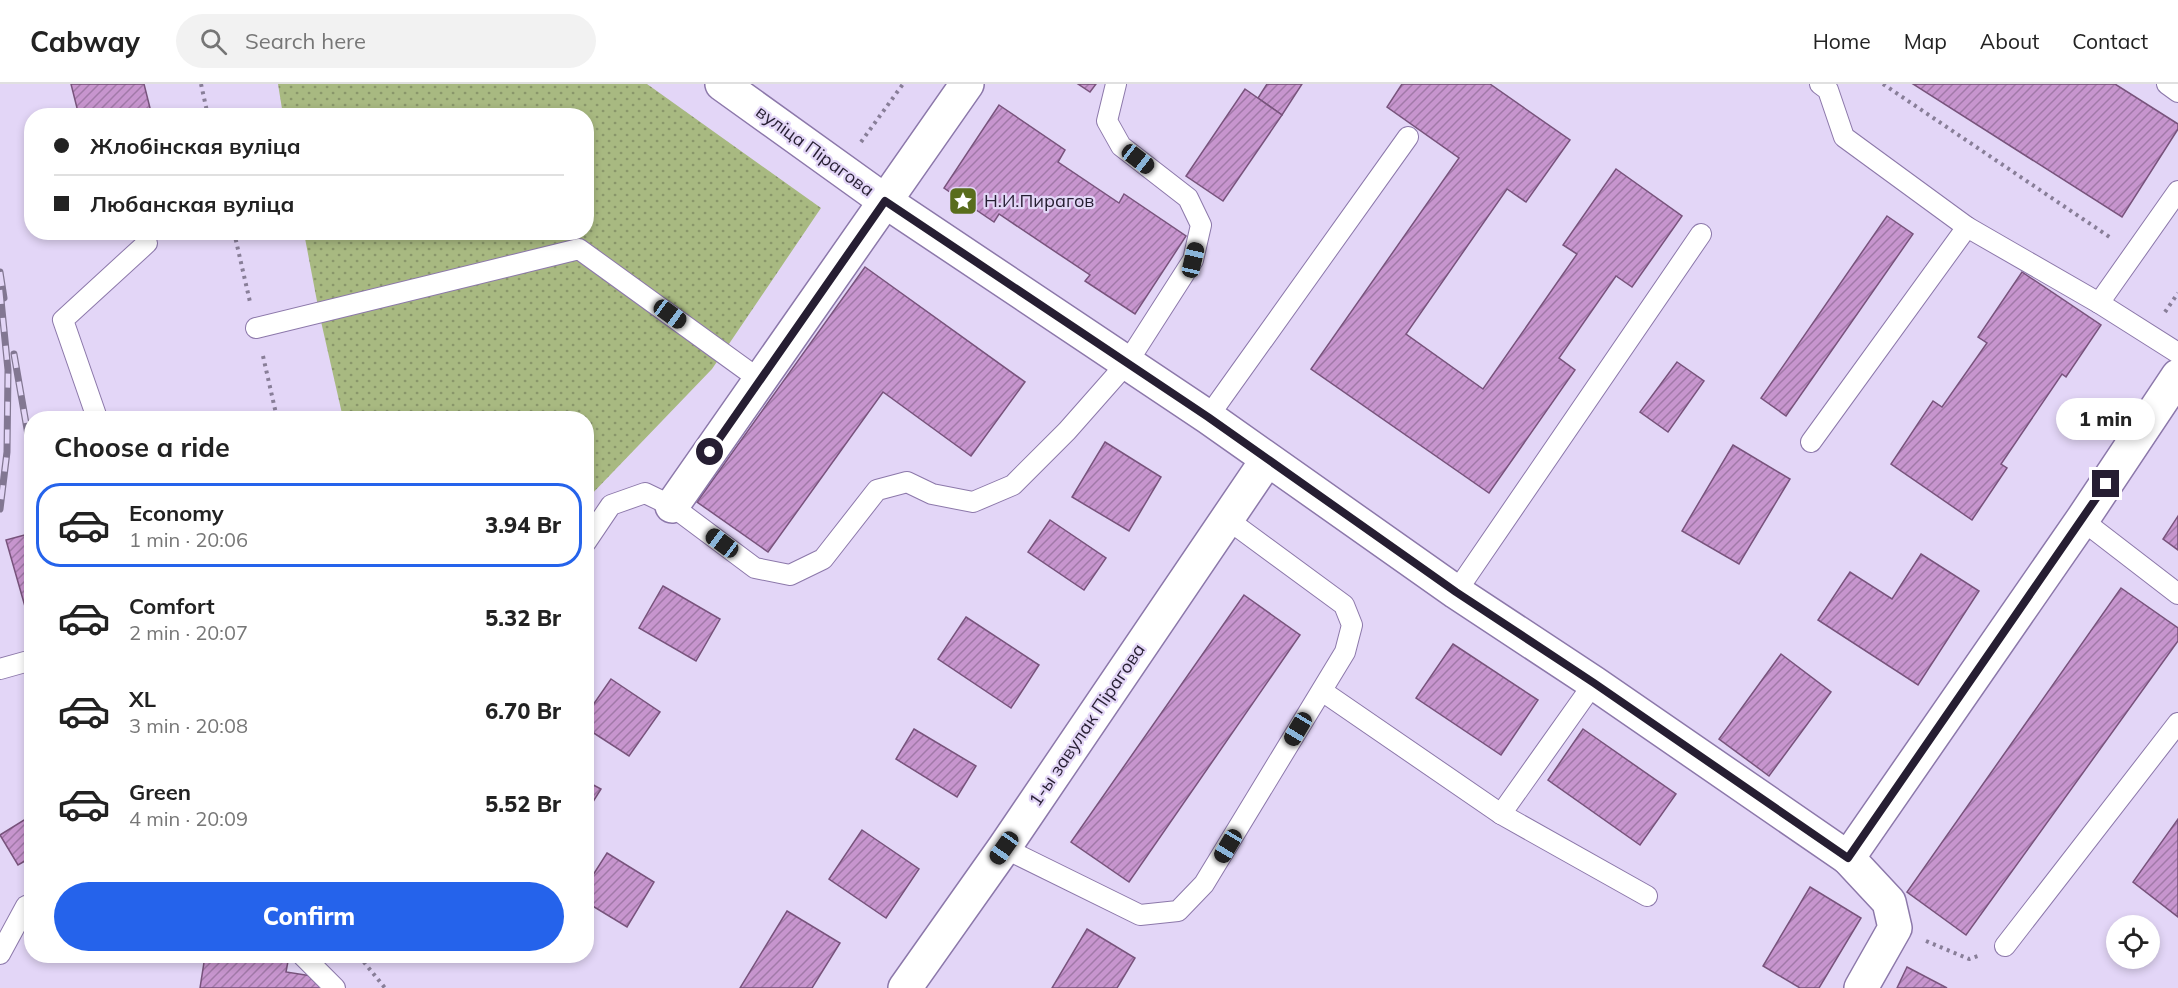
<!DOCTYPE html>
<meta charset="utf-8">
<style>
body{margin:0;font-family:Mulish,sans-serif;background:#f2f2f2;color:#222;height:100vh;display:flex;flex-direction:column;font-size:22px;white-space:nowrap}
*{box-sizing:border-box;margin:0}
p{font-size:20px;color:#767676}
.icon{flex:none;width:33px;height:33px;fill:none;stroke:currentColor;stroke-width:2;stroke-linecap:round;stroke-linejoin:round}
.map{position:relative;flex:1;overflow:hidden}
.sheet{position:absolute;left:24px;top:327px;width:570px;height:552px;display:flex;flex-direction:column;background:#fff;border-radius:24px;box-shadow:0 3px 9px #0003}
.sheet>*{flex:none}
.banner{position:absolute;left:24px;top:24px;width:570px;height:132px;border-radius:24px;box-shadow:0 3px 9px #0003;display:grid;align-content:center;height:132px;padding:0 30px;background:#fff}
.tools{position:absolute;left:2106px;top:831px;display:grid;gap:12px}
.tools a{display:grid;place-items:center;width:54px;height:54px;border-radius:50%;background:#fff;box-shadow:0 3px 9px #0003;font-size:30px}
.end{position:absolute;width:27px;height:27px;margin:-14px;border:8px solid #261e32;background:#fff;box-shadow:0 0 0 3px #fff}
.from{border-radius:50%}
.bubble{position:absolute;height:42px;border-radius:21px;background:#fff;box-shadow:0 3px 9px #0003;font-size:20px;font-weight:800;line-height:42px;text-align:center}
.car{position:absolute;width:18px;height:36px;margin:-18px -9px;border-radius:8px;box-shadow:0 0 4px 2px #0007;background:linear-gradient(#222 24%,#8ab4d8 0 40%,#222 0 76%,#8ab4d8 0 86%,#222 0)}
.banner b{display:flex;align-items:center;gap:21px;height:57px;font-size:22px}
.banner b+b{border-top:2px solid #e0e0e0}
.banner i{width:15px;height:15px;background:#222}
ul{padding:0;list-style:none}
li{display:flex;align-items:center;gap:18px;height:84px;margin:0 12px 9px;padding:0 18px;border:3px solid transparent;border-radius:24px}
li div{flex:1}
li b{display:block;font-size:22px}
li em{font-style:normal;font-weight:800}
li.active{border-color:#2563eb}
li>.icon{width:54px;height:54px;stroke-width:1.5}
h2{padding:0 30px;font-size:27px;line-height:72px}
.button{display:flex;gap:12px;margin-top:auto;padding:12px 30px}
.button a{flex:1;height:69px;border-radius:36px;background:#2563eb;color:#fff;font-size:24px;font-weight:800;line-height:69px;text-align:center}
header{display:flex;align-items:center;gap:36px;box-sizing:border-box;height:84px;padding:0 30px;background:#fff;border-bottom:2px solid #e0e0e0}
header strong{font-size:28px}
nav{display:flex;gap:33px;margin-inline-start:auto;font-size:21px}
.search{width:420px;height:54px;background:#f2f2f2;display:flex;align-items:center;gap:15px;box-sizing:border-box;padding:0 21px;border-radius:33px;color:#767676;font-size:22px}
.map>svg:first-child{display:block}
.green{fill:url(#green-dots)}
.building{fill:url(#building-hatch);stroke:#78537c;stroke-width:1.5}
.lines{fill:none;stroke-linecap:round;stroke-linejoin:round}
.lane-casing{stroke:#8c78aa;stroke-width:22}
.street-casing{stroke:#8c78aa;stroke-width:36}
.path{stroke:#887e98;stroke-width:4;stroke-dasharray:3 4.5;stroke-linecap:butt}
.lane{stroke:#fff;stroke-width:20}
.street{stroke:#fff;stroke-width:33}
.rail-casing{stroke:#827792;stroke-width:7}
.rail{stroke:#e3d6f7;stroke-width:4.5;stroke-dasharray:14;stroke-linecap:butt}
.route{stroke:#261e32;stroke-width:8}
.labels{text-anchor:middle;stroke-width:4.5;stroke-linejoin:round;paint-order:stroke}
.street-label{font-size:18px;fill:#261e32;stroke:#e3d6f7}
.poi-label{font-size:18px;fill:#261e32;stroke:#e3d6f7;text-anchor:start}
</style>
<header>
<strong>Cabway</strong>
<div class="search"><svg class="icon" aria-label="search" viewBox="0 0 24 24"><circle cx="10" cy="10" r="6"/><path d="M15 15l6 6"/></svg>Search here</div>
<nav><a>Home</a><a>Map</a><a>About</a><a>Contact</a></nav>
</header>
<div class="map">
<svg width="2178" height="904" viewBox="0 0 2178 904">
<defs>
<pattern id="green-dots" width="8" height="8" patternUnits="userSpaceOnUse" patternTransform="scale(1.5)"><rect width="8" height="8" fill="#a8b981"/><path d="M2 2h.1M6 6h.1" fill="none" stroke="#89966a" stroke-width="1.8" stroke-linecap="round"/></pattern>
<pattern id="building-hatch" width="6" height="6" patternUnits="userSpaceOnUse" patternTransform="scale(1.5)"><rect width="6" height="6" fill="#c795ce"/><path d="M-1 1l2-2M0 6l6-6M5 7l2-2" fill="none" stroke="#a179a8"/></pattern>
</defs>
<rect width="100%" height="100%" fill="#e3d6f7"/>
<polygon class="green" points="278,0 647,0 821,124 712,285 587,415 586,334 343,334 320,233 304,149 586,148 586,32 283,31"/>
<g class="building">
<polygon points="71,0 144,0 152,32 79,32"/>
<polygon points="1078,0 1096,0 1090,8"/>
<polygon points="1267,0 1302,0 1282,31 1258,14"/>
<polygon points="1402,0 1490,0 1570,56 1526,118 1507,105 1406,250 1483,305 1577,170 1563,161 1616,85 1682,132 1632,203 1616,192 1559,274 1575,286 1489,409 1311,285 1459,74 1387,23"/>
<polygon points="1913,0 2115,0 2178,40 2178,45 2122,133"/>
<polygon points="1245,5 1282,31 1223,117 1186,92"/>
<polygon points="999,21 1065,66 1058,78 1119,119 1124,110 1186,152 1135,230 1085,197 1090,191 999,130 994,138 944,104"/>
<polygon points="1887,132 1913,150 1786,332 1761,314"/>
<polygon points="865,183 1025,298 971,372 883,308 768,468 697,418"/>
<polygon points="2022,188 2101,241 2066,293 2062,290 2001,380 2007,384 1972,436 1891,380 1933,317 1942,323 1987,259 1978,253"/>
<polygon points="1677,278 1704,297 1668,348 1640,328"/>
<polygon points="1105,358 1161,393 1129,447 1072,413"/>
<polygon points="1733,361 1790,395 1739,480 1682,447"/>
<polygon points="2178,432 2178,466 2163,455"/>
<polygon points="1050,436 1106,474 1084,506 1028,468"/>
<polygon points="32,449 32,547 6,456"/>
<polygon points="1921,470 1979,507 1918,601 1818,536 1850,488 1892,515"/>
<polygon points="663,502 720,535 696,577 639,544"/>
<polygon points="2121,504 2178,544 2178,557 1966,851 1907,808"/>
<polygon points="1244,511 1300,551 1129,798 1071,758"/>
<polygon points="966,533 1039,581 1011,624 938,575"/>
<polygon points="1453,560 1538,616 1501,671 1416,614"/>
<polygon points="1781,570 1831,608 1769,692 1719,655"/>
<polygon points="611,595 660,628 629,672 586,644 586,631"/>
<polygon points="914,645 976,682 957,713 896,675"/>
<polygon points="1583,645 1676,710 1640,761 1548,696"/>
<polygon points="586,697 601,705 586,729"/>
<polygon points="32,731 32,773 18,781 0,751"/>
<polygon points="2178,735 2178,833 2133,798"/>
<polygon points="862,746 919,785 886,834 829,795"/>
<polygon points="607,769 654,798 627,843 586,818 586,802"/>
<polygon points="1810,803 1861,834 1819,904 1800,904 1763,882"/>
<polygon points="787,827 840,859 812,904 740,904"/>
<polygon points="1087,845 1135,874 1117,904 1052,904"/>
<polygon points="205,872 289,872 286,888 324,894 323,904 200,904"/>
<polygon points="1907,883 1947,904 1897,904"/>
</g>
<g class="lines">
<g class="lane-casing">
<g id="lane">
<polyline points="1820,0 1828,6 1844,53 1967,143 2099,219"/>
<polyline points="2167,0 2178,8"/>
<polyline points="2178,107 2099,219 2178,269"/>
<polyline points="256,244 579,165 760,296"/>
<polyline points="1208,333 1408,53"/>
<polyline points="97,334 63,236 147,159"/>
<polyline points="1811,358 1967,143"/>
<polyline points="2082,436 2178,510"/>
<polyline points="586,458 611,421 645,409 672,422 755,484 790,491 823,475 877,406 907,398 932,410 973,418 1013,401 1067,347 1127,279 1193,176 1201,141 1188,114 1121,62 1107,37 1116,0"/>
<polyline points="1456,508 1701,150"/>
<polyline points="0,585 32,576"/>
<polyline points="1322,607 1501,730 1647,812"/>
<polyline points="1501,730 1594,599"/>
<polyline points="1004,764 1140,831 1178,827 1204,800 1345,568 1352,541 1344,521 1227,435"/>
<polyline points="2005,862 2178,639"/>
<polyline points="0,870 26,822 32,820"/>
<polyline points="303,872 335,904"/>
</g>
</g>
<g class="street-casing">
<g id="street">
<polyline points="722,0 885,117 1208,333 1456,508 1594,599 1848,774 1889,818 1895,844 1861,904"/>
<polyline points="672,422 967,0"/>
<polyline points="1848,774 2082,436 2178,292"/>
<polyline points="905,904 1004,764 1267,376"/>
</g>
</g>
<g class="path">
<polyline points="201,0 208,32"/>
<polyline points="1883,0 2111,154"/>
<polyline points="861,58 903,0"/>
<polyline points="234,148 250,218"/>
<polyline points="2165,228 2178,209"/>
<polyline points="263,272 277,334"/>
<polyline points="1926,857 1969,875 1981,871"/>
<polyline points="359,872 385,904"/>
</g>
<use href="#lane" class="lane"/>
<use href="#street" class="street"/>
<g class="rail-casing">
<g id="rail">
<polyline points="0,188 4,214"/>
<polyline points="0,206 8,286 7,368 0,425"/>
<polyline points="14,270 32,374"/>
</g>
</g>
<use href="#rail" class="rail"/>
</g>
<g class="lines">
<polyline class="route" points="710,368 885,117 1208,333 1456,508 1594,599 1848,774 2106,400"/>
</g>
<defs>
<g id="sight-square" transform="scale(1.5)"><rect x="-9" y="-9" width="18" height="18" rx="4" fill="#596d1c" stroke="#e3d6f7"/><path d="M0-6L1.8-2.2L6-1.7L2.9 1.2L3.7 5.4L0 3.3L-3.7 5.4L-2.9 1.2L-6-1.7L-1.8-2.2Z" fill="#fff"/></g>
</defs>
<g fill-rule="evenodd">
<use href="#sight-square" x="963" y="117"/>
</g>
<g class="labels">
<g class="street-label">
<text transform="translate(815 67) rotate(36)" y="6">вуліца Пірагова</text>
<text transform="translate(1087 641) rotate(-56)" y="6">1-ы завулак Пірагова</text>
</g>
<g class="poi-label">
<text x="984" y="123">Н.И.Пирагов</text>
</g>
</g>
</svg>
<div class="tools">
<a><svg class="icon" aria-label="locate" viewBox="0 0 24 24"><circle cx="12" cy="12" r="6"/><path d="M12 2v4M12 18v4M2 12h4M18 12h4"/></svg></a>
</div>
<i class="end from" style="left:710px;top:368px"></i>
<i class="end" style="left:2106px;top:400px"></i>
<div class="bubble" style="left:2056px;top:314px;width:99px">1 min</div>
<i class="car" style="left:1138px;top:75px;rotate:128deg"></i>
<i class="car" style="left:1193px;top:176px;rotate:13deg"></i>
<i class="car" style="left:670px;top:230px;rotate:126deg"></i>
<i class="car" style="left:722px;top:459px;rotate:307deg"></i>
<i class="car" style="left:1298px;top:645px;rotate:211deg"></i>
<i class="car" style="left:1228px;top:762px;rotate:211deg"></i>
<i class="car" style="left:1004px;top:764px;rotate:215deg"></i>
<div class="banner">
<b><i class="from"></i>Жлобінская вуліца</b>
<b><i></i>Любанская вуліца</b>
</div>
<section class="sheet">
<h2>Choose a ride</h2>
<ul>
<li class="active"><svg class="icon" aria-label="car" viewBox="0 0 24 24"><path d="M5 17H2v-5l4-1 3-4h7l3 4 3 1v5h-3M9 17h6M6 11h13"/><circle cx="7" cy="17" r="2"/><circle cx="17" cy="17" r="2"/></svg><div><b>Economy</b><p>1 min · 20:06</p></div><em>3.94 Br</em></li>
<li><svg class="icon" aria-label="car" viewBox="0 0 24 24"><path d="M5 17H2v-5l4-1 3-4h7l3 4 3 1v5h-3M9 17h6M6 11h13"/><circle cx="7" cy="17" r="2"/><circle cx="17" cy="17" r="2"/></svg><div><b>Comfort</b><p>2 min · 20:07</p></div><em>5.32 Br</em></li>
<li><svg class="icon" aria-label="car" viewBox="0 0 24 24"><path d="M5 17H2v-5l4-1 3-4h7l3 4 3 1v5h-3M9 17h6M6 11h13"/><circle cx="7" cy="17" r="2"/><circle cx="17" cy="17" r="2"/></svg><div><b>XL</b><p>3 min · 20:08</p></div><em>6.70 Br</em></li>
<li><svg class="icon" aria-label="car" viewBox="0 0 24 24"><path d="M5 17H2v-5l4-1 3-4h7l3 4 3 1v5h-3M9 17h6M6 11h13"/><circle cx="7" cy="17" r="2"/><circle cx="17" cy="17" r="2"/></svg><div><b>Green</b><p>4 min · 20:09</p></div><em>5.52 Br</em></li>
</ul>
<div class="button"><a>Confirm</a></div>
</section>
</div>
